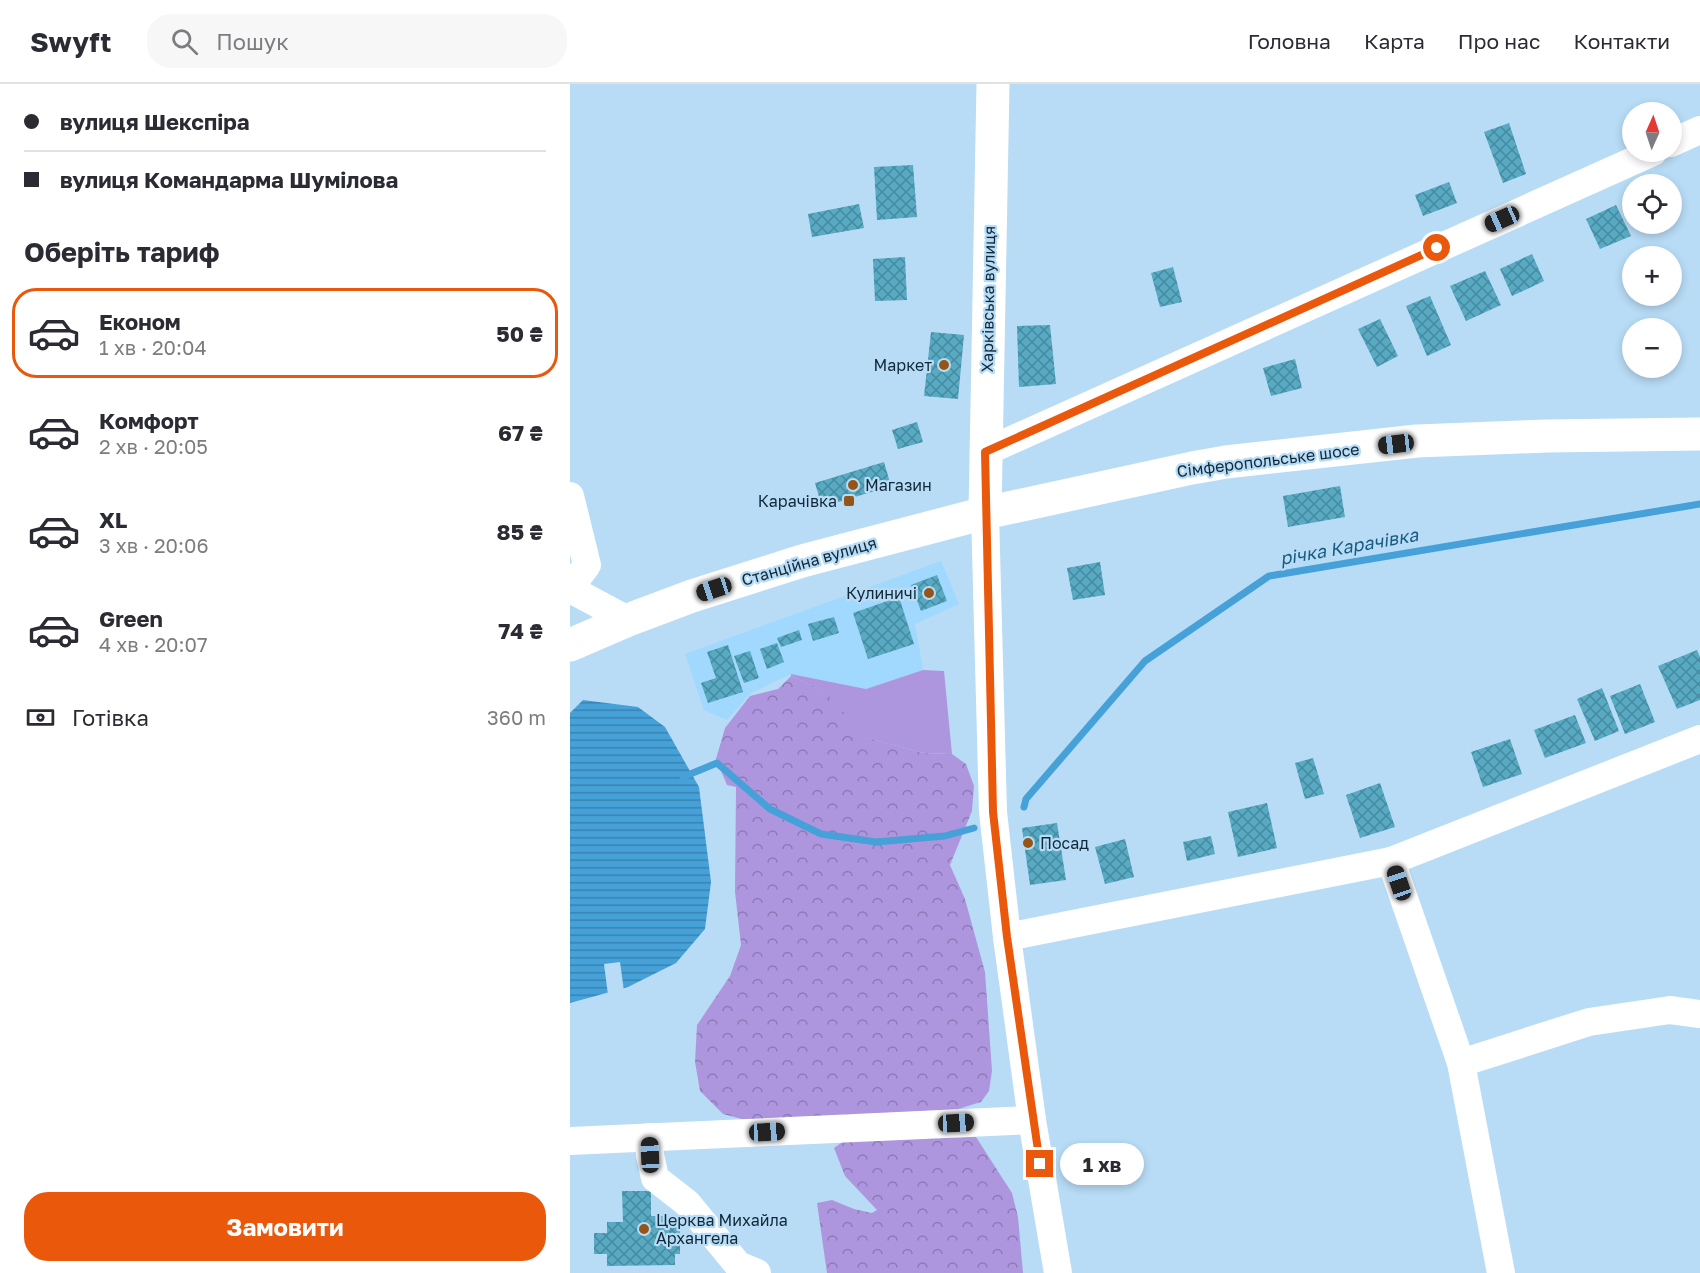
<!DOCTYPE html>
<html lang="uk">
<meta charset="utf-8">
<style>
body{margin:0;font-family:"Golos Text",sans-serif;background:#f7f7f7;color:#2b2b33;height:100vh;display:flex;flex-direction:column;font-size:22px;white-space:nowrap}
*{box-sizing:border-box;margin:0}
p{font-size:20px;color:#7c7c81}
.icon{flex:none;width:33px;height:33px;fill:none;stroke:currentColor;stroke-width:2;stroke-linecap:round;stroke-linejoin:round}
.map{position:relative;flex:1;overflow:hidden}
.details{display:flex;flex-direction:column;background:#fff;width:570px}
.details>*{flex:none}
.guide{display:grid;align-content:center;height:132px;padding:0 24px;background:#fff}
.needle{width:39px;rotate:3deg}
.fabs{position:absolute;left:1052px;top:18px;display:grid;gap:12px}
.fabs a{display:grid;place-items:center;width:60px;height:60px;border-radius:50%;background:#fff;box-shadow:0 3px 9px #0003;font-size:30px}
.end{position:absolute;width:27px;height:27px;margin:-14px;border:8px solid #ea580c;background:#fff;box-shadow:0 0 0 3px #fff}
.from{border-radius:50%}
.bubble{position:absolute;height:42px;border-radius:21px;background:#fff;box-shadow:0 3px 9px #0003;font-size:20px;font-weight:700;line-height:42px;text-align:center}
.car{position:absolute;width:18px;height:36px;margin:-18px -9px;border-radius:8px;box-shadow:0 0 4px 2px #0007;background:linear-gradient(#222 24%,#8ab4d8 0 40%,#222 0 76%,#8ab4d8 0 86%,#222 0)}
.guide b{display:flex;align-items:center;gap:21px;height:57px;font-size:22px}
.guide b+b{border-top:2px solid #e1e1e2}
.guide i{width:15px;height:15px;background:#2b2b33}
ul{padding:0;list-style:none}
li{display:flex;align-items:center;gap:18px;height:90px;margin:0 12px 9px;padding:0 12px;border:3px solid transparent;border-radius:24px}
li div{flex:1}
li b{display:block;font-size:22px}
li em{font-style:normal;font-weight:700}
li.on{border-color:#ea580c}
li>.icon{width:54px;height:54px;stroke-width:1.5}
h2{padding:0 24px;font-size:27px;line-height:72px}
.pay{display:flex;align-items:center;gap:15px;height:66px;padding:0 24px;font-size:22px}
.pay p{margin-inline-start:auto}
.primary-button{display:flex;gap:12px;margin-top:auto;padding:12px 24px}
.primary-button a{flex:1;height:69px;border-radius:24px;background:#ea580c;color:#fff;font-size:24px;font-weight:700;line-height:69px;text-align:center}
header{display:flex;align-items:center;gap:36px;box-sizing:border-box;height:84px;padding:0 30px;background:#fff;border-bottom:2px solid #e1e1e2}
header strong{font-size:28px}
nav{display:flex;gap:33px;margin-inline-start:auto;font-size:21px}
.search{width:420px;height:54px;background:#f7f7f7;display:flex;align-items:center;gap:15px;box-sizing:border-box;padding:0 21px;border-radius:24px;color:#7c7c81;font-size:22px}
main{display:flex;flex:1;min-height:0}
.map>svg:first-child{display:block}
.built{fill:#a0d8fe}
.green{fill:#ae96df}
.forest{fill:url(#forest-crowns)}
.water{fill:url(#water-rules)}
.pier{fill:#b8dcf6}
.lines{fill:none;stroke-linecap:round;stroke-linejoin:round}
.stream{stroke:#46a1d8;stroke-width:7}
.building{fill:url(#building-cross-hatch)}
.minor{stroke:#fff;stroke-width:28}
.major{stroke:#fff;stroke-width:33}
.highway{stroke:#fff;stroke-width:33}
.route{stroke:#ea580c;stroke-width:8}
.poi-dot{fill:#94551b;stroke:#b8dcf6;stroke-width:2}
.labels{text-anchor:middle;stroke-width:4.5;stroke-linejoin:round;paint-order:stroke}
.street-label{font-size:16px;fill:#0f2939;stroke:#b8dcf6}
.poi-label{font-size:16px;fill:#0f2939;stroke:#b8dcf6;text-anchor:end}
.water-label{font-size:18px;font-style:italic;fill:#185b81;stroke:#b8dcf6}
</style>
<header>
<strong>Swyft</strong>
<div class="search"><svg class="icon" aria-label="search" viewBox="0 0 24 24"><circle cx="10" cy="10" r="6"/><path d="M15 15l6 6"/></svg>Пошук</div>
<nav><a>Головна</a><a>Карта</a><a>Про нас</a><a>Контакти</a></nav>
</header>
<main>
<section class="details">
<div class="guide">
<b><i class="from"></i>вулиця Шекспіра</b>
<b><i></i>вулиця Командарма Шумілова</b>
</div>
<h2>Оберіть тариф</h2>
<ul>
<li class="on"><svg class="icon" aria-label="car" viewBox="0 0 24 24"><path d="M5 17H2v-5l4-1 3-4h7l3 4 3 1v5h-3M9 17h6M6 11h13"/><circle cx="7" cy="17" r="2"/><circle cx="17" cy="17" r="2"/></svg><div><b>Економ</b><p>1 хв · 20:04</p></div><em>50 ₴</em></li>
<li><svg class="icon" aria-label="car" viewBox="0 0 24 24"><path d="M5 17H2v-5l4-1 3-4h7l3 4 3 1v5h-3M9 17h6M6 11h13"/><circle cx="7" cy="17" r="2"/><circle cx="17" cy="17" r="2"/></svg><div><b>Комфорт</b><p>2 хв · 20:05</p></div><em>67 ₴</em></li>
<li><svg class="icon" aria-label="car" viewBox="0 0 24 24"><path d="M5 17H2v-5l4-1 3-4h7l3 4 3 1v5h-3M9 17h6M6 11h13"/><circle cx="7" cy="17" r="2"/><circle cx="17" cy="17" r="2"/></svg><div><b>XL</b><p>3 хв · 20:06</p></div><em>85 ₴</em></li>
<li><svg class="icon" aria-label="car" viewBox="0 0 24 24"><path d="M5 17H2v-5l4-1 3-4h7l3 4 3 1v5h-3M9 17h6M6 11h13"/><circle cx="7" cy="17" r="2"/><circle cx="17" cy="17" r="2"/></svg><div><b>Green</b><p>4 хв · 20:07</p></div><em>74 ₴</em></li>
</ul>
<div class="pay"><svg class="icon" aria-label="cash" viewBox="0 0 24 24"><path d="M3 7h18v10H3z"/><circle cx="12" cy="12" r="2"/></svg>Готівка<p>360 m</p></div>
<div class="primary-button"><a>Замовити</a></div>
</section>
<div class="map">
<svg width="1130" height="1189" viewBox="0 0 1130 1189">
<defs>
<pattern id="forest-crowns" width="20" height="18" patternUnits="userSpaceOnUse" patternTransform="scale(1.5)"><rect width="20" height="18" fill="#ae96df"/><path d="M2 6a3 3 0 1 1 6 0M12 15a3 3 0 1 1 6 0" fill="none" stroke="#8c7ab6"/></pattern>
<pattern id="water-rules" width="6" height="5" patternUnits="userSpaceOnUse" patternTransform="scale(1.5)"><rect width="6" height="5" fill="#46a1d8"/><path d="M0 2.5h6" fill="none" stroke="#3983b0"/></pattern>
<pattern id="building-cross-hatch" width="8" height="8" patternUnits="userSpaceOnUse" patternTransform="scale(1.5)"><rect width="8" height="8" fill="#57aac2"/><path d="M0 0l8 8M0 8l8-8" fill="none" stroke="#468a9f"/></pattern>
</defs>
<rect width="100%" height="100%" fill="#b8dcf6"/>
<polygon class="built" points="371,477 389,520 345,540 353,586 296,605 221,590 181,609 157,636 134,626 115,570"/>
<polygon class="green" points="353,586 374,587 382,670 354,669 296,654 254,608 221,592 221,590 296,605"/>
<g class="forest">
<polygon points="221,592 255,608 297,654 354,669 382,670 396,680 404,702 402,727 380,781 395,815 415,888 422,987 419,1007 411,1018 388,1025 179,1037 153,1030 130,1007 125,978 127,941 160,892 171,861 165,808 166,703 157,701 146,675 155,644 180,612 208,605"/>
<polygon points="406,1053 442,1109 448,1133 453,1189 257,1189 247,1119 262,1116 284,1125 302,1129 307,1126 275,1092 264,1064 275,1056"/>
</g>
<polygon class="water" points="13,616 68,623 95,643 129,703 141,798 135,845 106,879 58,903 0,919 0,629"/>
<polygon class="pier" points="50,878 54,907 38,911 34,880"/>
<g class="lines">
<g class="stream">
<polyline points="113,693 147,679 200,725 251,750 306,758 375,752 404,744"/>
<polyline points="454,723 456,715 575,577 699,492 1130,420"/>
</g>
</g>
<g class="building">
<polygon points="939,39 956,90 933,99 914,48"/>
<polygon points="343,81 347,133 307,136 304,83"/>
<polygon points="879,98 887,119 853,132 845,111"/>
<polygon points="289,120 294,144 242,153 238,130"/>
<polygon points="1046,121 1061,152 1030,165 1016,135"/>
<polygon points="962,170 974,197 942,212 930,185"/>
<polygon points="335,173 337,216 305,217 303,175"/>
<polygon points="603,183 612,218 590,223 581,189"/>
<polygon points="915,187 931,221 896,237 880,202"/>
<polygon points="860,212 881,261 857,272 836,222"/>
<polygon points="810,235 828,272 807,283 788,245"/>
<polygon points="480,241 486,300 449,303 447,242"/>
<polygon points="361,248 394,251 388,315 354,312"/>
<polygon points="725,275 732,304 701,312 693,284"/>
<polygon points="347,338 353,358 328,365 322,346"/>
<polygon points="314,378 321,402 252,423 245,399"/>
<polygon points="770,402 775,433 718,443 713,412"/>
<polygon points="530,478 535,511 503,516 497,484"/>
<polygon points="367,491 377,517 351,527 341,501"/>
<polygon points="329,513 344,560 298,575 283,529"/>
<polygon points="264,533 269,549 243,557 238,540"/>
<polygon points="229,546 232,556 211,563 207,554"/>
<polygon points="207,559 214,578 197,585 190,565"/>
<polygon points="158,561 173,608 138,619 131,599 146,594 137,568"/>
<polygon points="1127,566 1130,573 1130,616 1107,625 1088,582"/>
<polygon points="180,567 189,594 174,599 164,572"/>
<polygon points="1070,600 1085,638 1055,650 1040,612"/>
<polygon points="1032,604 1049,647 1025,657 1007,615"/>
<polygon points="1005,631 1016,659 975,674 964,646"/>
<polygon points="940,655 952,690 913,703 901,668"/>
<polygon points="743,674 754,710 735,715 725,679"/>
<polygon points="810,699 825,743 790,754 776,711"/>
<polygon points="697,719 707,764 668,773 658,728"/>
<polygon points="487,739 496,796 460,801 452,744"/>
<polygon points="641,752 645,770 617,777 613,758"/>
<polygon points="555,755 564,793 535,800 525,763"/>
<polygon points="52,1107 81,1107 81,1132 105,1132 105,1141 110,1141 110,1170 105,1170 105,1181 37,1182 37,1170 24,1170 24,1149 37,1149 37,1138 53,1138"/>
</g>
<g class="lines">
<g class="minor">
<polyline points="1101,59 1130,46"/>
<polyline points="415,368 1083,68"/>
<polyline points="0,412 17,481 0,504"/>
<polyline points="415,429 423,728 437,853 462,1036 488,1189"/>
<polyline points="0,505 58,536"/>
<polyline points="821,777 891,979 931,1189"/>
<polyline points="437,853 821,777 1130,655"/>
<polyline points="891,979 1019,938 1100,926 1130,930"/>
<polyline points="79,1053 80,1071 85,1094 117,1119 168,1181 187,1189"/>
<polyline points="0,1057 462,1036"/>
</g>
<polyline class="major" points="415,429 423,0"/>
<polyline class="highway" points="0,561 58,536 122,512 232,477 415,429 622,384 656,378 847,357 977,352 1130,350"/>
</g>
<g class="lines">
<polyline class="route" points="470,1080 437,853 423,728 415,368 867,164"/>
</g>
<g class="poi-dot">
<circle cx="374" cy="281" r="6"/>
<circle cx="283" cy="401" r="6"/>
<rect x="273" y="411" width="12" height="12" rx="3"/>
<circle cx="359" cy="509" r="6"/>
<circle cx="458" cy="759" r="6"/>
<circle cx="74" cy="1145" r="6"/>
</g>
<g class="labels">
<g class="street-label">
<text transform="translate(418 215) rotate(-89)" y="6">Харківська вулиця</text>
<text transform="translate(698 376) rotate(-7)" y="6">Сімферопольське шосе</text>
<text transform="translate(239 477) rotate(-16)" y="6">Станційна вулиця</text>
</g>
<g class="poi-label">
<text x="362" y="287">Маркет</text>
<text x="295" y="407" text-anchor="start">Магазин</text>
<text x="267" y="423">Карачівка</text>
<text x="347" y="515">Кулиничі</text>
<text x="470" y="765" text-anchor="start">Посад</text>
<text x="86" y="1142" text-anchor="start">Церква Михайла<tspan x="86" dy="18">Архангела</tspan></text>
</g>
<g class="water-label">
<text transform="translate(779 463) rotate(-10)" y="6">річка Карачівка</text>
</g>
</g>
</svg>
<div class="fabs">
<a><svg class="needle" viewBox="-14 -14 28 28"><path d="M0-13l5 13h-10z" fill="#e53935"/><path d="M0 13l5-13h-10z" fill="#7c7c81"/></svg></a>
<a><svg class="icon" aria-label="locate" viewBox="0 0 24 24"><circle cx="12" cy="12" r="6"/><path d="M12 2v4M12 18v4M2 12h4M18 12h4"/></svg></a>
<a>+</a>
<a>−</a>
</div>
<i class="end from" style="left:867px;top:164px"></i>
<i class="end" style="left:470px;top:1080px"></i>
<div class="bubble" style="left:490px;top:1059px;width:84px">1 хв</div>
<i class="car" style="left:932px;top:135px;rotate:246deg"></i>
<i class="car" style="left:826px;top:360px;rotate:263deg"></i>
<i class="car" style="left:144px;top:505px;rotate:252deg"></i>
<i class="car" style="left:829px;top:799px;rotate:341deg"></i>
<i class="car" style="left:386px;top:1039px;rotate:87deg"></i>
<i class="car" style="left:197px;top:1048px;rotate:87deg"></i>
<i class="car" style="left:80px;top:1071px;rotate:358deg"></i>
</div>
</main>
